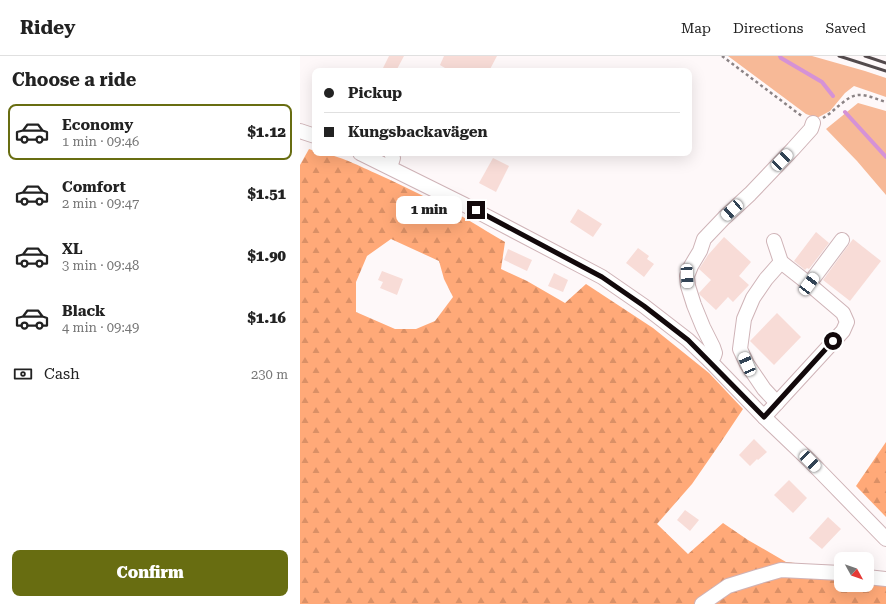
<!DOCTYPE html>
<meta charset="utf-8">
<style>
body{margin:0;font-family:"Roboto Serif",serif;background:#f6f6f6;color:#222;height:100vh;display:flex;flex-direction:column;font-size:15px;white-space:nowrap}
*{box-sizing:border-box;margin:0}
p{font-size:13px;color:#767676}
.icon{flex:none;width:22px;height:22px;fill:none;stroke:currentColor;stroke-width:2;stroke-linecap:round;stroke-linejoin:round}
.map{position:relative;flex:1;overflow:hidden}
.drawer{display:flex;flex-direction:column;background:#fff;width:300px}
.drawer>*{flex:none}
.top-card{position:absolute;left:12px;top:12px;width:380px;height:88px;border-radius:8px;box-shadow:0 4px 16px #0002;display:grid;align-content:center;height:88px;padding:0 12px;background:#fff}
.needle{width:26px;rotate:130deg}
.buttons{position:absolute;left:534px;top:496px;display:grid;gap:8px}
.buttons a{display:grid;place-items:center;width:40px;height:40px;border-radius:8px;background:#fff;box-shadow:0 4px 16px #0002;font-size:20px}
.end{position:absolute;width:18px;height:18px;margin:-9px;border:5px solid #12090b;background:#fff;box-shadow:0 0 0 2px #fff}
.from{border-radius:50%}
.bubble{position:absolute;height:28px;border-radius:8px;background:#fff;box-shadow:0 4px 16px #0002;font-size:13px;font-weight:800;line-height:28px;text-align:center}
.car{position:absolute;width:12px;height:24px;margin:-12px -6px;border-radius:5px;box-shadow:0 0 3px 1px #0007;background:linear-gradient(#fff 24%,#345 0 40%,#fff 0 76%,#345 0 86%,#fff 0)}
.top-card b{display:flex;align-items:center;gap:14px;height:38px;font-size:15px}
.top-card b+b{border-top:1px solid #e0e0e0}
.top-card i{width:10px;height:10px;background:#222}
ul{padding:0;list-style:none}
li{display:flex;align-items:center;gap:12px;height:56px;margin:0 8px 6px;padding:0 4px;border:2px solid transparent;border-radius:8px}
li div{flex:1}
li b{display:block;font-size:15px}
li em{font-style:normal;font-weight:800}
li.current{border-color:#686d11}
li>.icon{width:36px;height:36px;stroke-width:1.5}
h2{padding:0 12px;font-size:18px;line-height:48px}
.pay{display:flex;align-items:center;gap:10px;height:44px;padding:0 12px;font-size:15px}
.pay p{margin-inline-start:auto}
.cta{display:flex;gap:8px;margin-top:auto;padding:8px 12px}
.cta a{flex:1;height:46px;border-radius:8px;background:#686d11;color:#fff;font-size:16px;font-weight:800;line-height:46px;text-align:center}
header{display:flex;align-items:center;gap:24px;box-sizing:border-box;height:56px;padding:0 20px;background:#fff;border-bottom:1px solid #e0e0e0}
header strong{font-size:19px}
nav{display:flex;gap:22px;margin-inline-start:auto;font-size:14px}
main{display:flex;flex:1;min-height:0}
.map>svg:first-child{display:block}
.green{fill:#f7b997}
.forest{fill:url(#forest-firs);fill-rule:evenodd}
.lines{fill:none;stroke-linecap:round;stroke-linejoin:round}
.stream{stroke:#d592d6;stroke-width:4}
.building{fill:#f8dcd7}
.minor-casing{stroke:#cfb3b7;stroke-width:16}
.path{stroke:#8b8385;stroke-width:2.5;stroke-dasharray:3 3;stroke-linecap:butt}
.minor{stroke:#fff;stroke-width:14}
.rail{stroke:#534a4c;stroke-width:3}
.route{stroke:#12090b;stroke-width:5}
</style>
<header>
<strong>Ridey</strong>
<nav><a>Map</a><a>Directions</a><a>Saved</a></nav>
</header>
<main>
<section class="drawer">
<h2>Choose a ride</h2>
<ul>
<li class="current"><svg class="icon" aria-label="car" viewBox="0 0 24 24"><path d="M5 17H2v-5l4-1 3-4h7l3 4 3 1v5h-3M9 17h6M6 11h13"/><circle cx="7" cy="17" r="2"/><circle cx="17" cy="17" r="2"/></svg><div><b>Economy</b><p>1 min · 09:46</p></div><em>$1.12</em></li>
<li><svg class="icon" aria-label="car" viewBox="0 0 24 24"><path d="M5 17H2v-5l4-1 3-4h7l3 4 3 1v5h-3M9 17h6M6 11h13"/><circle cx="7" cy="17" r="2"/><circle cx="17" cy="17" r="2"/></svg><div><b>Comfort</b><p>2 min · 09:47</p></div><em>$1.51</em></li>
<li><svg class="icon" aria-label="car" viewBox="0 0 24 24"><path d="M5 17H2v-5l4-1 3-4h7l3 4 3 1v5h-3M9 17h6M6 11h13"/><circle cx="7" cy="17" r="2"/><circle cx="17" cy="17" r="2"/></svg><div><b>XL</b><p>3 min · 09:48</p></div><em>$1.90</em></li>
<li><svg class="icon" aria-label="car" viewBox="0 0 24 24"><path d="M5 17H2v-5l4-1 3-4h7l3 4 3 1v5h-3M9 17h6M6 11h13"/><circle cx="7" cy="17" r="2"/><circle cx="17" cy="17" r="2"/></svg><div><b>Black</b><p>4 min · 09:49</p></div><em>$1.16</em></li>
</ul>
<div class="pay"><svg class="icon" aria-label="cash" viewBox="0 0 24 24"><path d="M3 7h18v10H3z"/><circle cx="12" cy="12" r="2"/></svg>Cash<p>230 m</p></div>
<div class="cta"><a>Confirm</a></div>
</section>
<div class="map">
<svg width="586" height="548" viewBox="0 0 586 548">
<defs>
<pattern id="forest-firs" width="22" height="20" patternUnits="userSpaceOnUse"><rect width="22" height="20" fill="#ffa978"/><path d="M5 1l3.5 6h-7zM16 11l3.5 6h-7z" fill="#da9066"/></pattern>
</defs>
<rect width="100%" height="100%" fill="#fef8f9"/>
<g class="green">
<polygon points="428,0 512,0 565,15 586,22 586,41 554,30 545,37 530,55 517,62 506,58"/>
<polygon points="558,47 586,55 586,139 557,105 526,73"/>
</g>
<g class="forest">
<path d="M9,93L15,95V97C35,97 57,109 75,117C95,126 114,135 133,145C158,157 181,172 205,186L201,213L227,225L265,247L286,228L353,272L409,317L443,353L419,389L392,428L357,468L388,498L423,467L448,484L486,506L541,512V529H567V514L586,517V548H0V109ZM91,183L139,205L144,223L153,241L135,265L116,273H95L56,256V226L67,200Z"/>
<polygon points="586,386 586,461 556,430"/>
</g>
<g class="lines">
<g class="stream">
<polyline points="480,0 481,2 522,26 533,40"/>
<polyline points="545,56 586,101"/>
</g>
</g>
<g class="building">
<polygon points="89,0 104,0 96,15 89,15 83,12"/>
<polygon points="144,0 197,0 189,15 150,15 140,9"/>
<polygon points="193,102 209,110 196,136 179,127"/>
<polygon points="278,153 302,168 293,181 270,166"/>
<polygon points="516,176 529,187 509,213 507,212 505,214 494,205"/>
<polygon points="424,181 451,206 439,220 449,229 433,246 428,241 416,254 400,239 399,237 411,224 399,213 408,199"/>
<polygon points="553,183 581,205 550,245 523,224"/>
<polygon points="338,192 349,200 347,203 354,208 344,221 326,207"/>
<polygon points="208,193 232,204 227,215 204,204"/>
<polygon points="82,215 103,223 97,239 80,232 83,226 78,224"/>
<polygon points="254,217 268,224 263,236 248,230"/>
<polygon points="477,257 501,281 474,309 450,285"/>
<polygon points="454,383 467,396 458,404 457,403 450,410 439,399"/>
<polygon points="489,424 507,442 493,457 474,439"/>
<polygon points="385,454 399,464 390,475 377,464"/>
<polygon points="528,461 541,473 522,493 509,482"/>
</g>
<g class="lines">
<g class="minor-casing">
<g id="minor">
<polyline points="0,75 15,80"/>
<polyline points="60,97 165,149 302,221 344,250 388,284 410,305 464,361 510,405 586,483"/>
<polyline points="90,111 93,102 91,97"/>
<polyline points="509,228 542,184"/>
<polyline points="410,305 414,300 415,297 413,291 403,271 394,249 388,230 387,220 391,210 400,195 404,183 424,162 450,138 493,93 511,73 513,67"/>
<polyline points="477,347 464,333 447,308 440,293 444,263 453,242 466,223 481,206"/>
<polyline points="464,361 543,275 547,266 543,257 509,228 481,206 474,185"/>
<polyline points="567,521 586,523"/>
<polyline points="402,548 428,530 457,521 481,514 541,517"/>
</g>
</g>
<g class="path">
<polyline points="422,0 503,61"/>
<path d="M523,62C534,56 546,40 558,39C567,38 578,44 586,46"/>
</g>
<use href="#minor" class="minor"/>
<g class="rail">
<polyline points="539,0 586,15"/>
<polyline points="565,0 586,7"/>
</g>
</g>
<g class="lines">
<polyline class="route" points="176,154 302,221 344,250 388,284 464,361 533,285"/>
</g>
</svg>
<div class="buttons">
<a><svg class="needle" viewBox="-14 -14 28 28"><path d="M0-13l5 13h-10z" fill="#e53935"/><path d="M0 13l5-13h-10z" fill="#767676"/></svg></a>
</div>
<i class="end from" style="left:533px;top:285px"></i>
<i class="end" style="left:176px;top:154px"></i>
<div class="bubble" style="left:96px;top:140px;width:66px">1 min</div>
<i class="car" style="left:482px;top:104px;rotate:44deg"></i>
<i class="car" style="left:432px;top:154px;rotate:228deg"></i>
<i class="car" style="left:387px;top:220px;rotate:177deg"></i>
<i class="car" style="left:509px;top:228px;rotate:37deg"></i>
<i class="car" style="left:447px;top:308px;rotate:337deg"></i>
<i class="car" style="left:510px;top:405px;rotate:136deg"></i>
<div class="top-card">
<b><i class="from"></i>Pickup</b>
<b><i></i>Kungsbackavägen</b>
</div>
</div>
</main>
